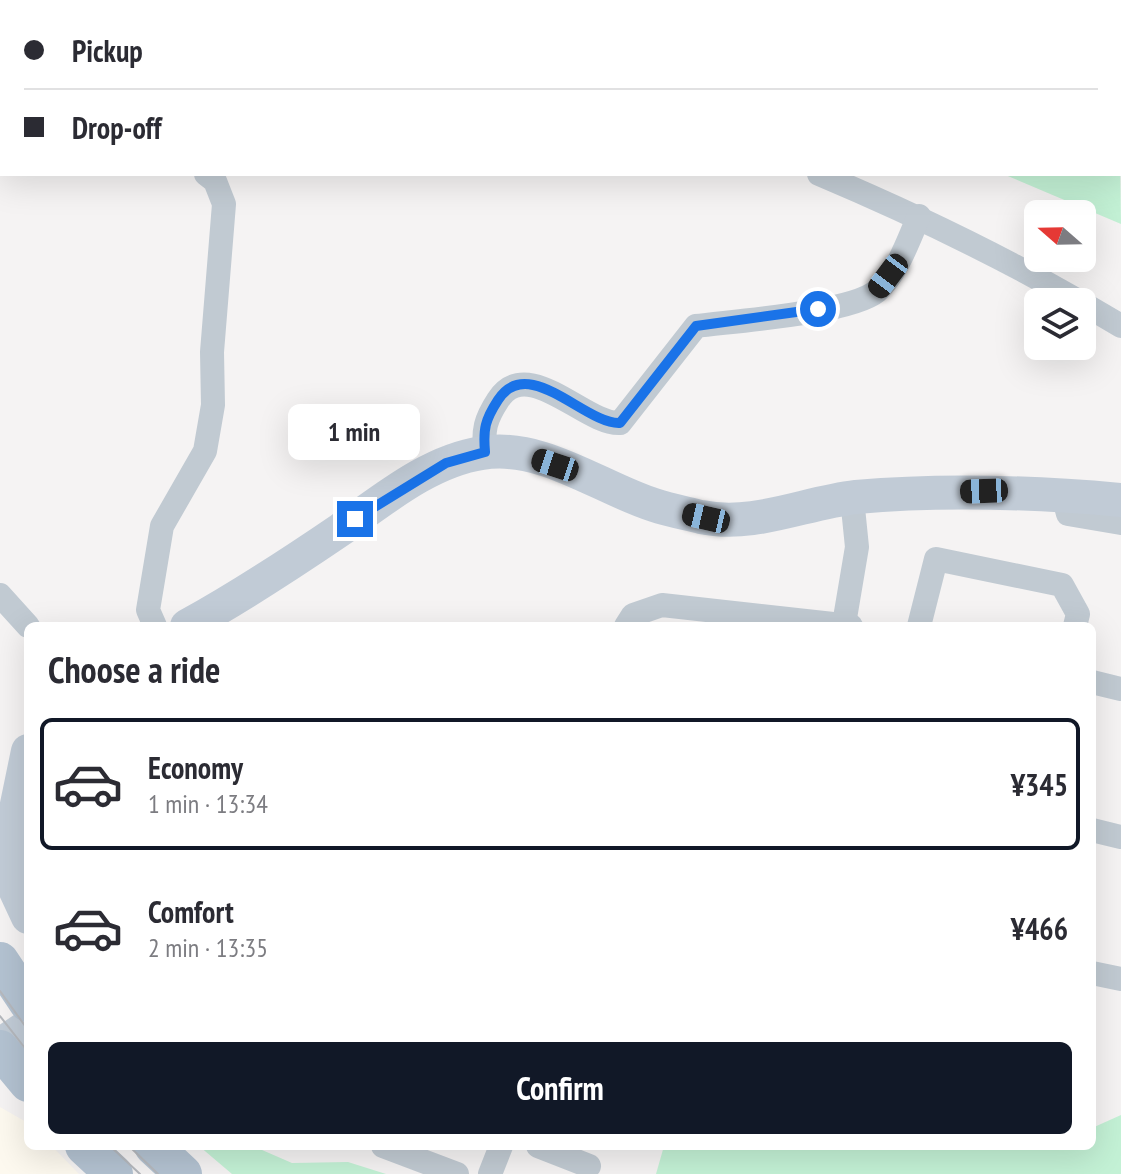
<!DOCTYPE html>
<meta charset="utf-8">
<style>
body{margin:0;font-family:"PT Sans Narrow",sans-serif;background:#f7f7f7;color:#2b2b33;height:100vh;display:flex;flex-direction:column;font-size:30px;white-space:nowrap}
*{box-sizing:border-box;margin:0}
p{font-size:26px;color:#7c7c81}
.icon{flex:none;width:44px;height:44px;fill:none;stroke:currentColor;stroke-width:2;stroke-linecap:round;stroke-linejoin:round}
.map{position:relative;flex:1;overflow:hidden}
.drawer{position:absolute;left:24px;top:622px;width:1072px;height:528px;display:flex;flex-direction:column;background:#fff;border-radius:12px;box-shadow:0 8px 32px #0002}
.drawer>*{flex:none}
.hud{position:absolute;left:0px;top:0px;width:1122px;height:176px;box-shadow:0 8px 32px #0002;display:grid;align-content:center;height:176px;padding:0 24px;background:#fff}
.needle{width:52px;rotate:290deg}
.controls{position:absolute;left:1024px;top:200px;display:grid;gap:16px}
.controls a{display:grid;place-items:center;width:72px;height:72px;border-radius:12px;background:#fff;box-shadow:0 8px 32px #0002;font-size:40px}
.end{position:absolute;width:36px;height:36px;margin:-18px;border:10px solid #1a73e8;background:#fff;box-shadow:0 0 0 4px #fff}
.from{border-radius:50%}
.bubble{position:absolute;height:56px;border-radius:12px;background:#fff;box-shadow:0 8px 32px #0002;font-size:26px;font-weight:700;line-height:56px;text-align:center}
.car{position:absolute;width:24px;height:48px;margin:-24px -12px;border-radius:10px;box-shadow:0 0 6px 2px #0007;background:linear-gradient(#222 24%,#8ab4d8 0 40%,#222 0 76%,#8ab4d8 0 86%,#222 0)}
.hud b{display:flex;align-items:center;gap:28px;height:76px;font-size:30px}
.hud b+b{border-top:2px solid #e1e1e2}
.hud i{width:20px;height:20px;background:#2b2b33}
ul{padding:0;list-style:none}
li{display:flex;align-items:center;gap:24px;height:132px;margin:0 16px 12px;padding:0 8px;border:4px solid transparent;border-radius:12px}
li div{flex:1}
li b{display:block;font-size:30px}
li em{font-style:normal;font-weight:700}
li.on{border-color:#111827}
li>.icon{width:72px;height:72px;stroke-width:1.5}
h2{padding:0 24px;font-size:36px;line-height:96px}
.cta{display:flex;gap:16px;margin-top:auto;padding:16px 24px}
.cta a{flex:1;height:92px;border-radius:12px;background:#111827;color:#fff;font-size:32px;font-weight:700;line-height:92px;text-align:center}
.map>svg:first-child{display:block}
.commercial{fill:#fdf9ef}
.green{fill:#c3f1d5}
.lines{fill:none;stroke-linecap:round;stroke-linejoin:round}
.street{stroke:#c1cad2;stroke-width:24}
.secondary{stroke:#c1cbd6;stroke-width:34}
.primary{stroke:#b3c2d1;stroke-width:38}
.tram{stroke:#b5b8bd;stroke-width:2}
.route{stroke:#1a73e8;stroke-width:10}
</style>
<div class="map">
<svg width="1121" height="1174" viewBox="0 0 1121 1174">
<rect width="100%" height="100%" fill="#f5f3f3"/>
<polygon class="commercial" points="0,1107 28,1123 28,1146 52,1146 79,1174 0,1174"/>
<g class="green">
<polygon points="576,0 895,0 898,2 576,2"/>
<polygon points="1120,153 1121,224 1003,174 1120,174"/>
<polygon points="1121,1115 1121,1174 656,1174 664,1146 1092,1146 1092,1128"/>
<polygon points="199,1146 253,1146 292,1163 348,1162 386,1174 232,1174"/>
</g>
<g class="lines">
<g class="street">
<polyline points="167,2 169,0"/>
<polyline points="0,130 2,132"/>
<path d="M819,174C909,212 995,253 1080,302"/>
<polyline points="1082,303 1121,326"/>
<path d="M485,452C483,430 485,420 498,400C528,354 585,425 620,423L696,326C734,321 851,313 877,291C898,272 908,241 919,216"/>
<polyline points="1063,495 1068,514 1121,523"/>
<polyline points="0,595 28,626"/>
<polyline points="844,624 857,547 852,498"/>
<polyline points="155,626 148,610 162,526 205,451 213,405 212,352 224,204 215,181 206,174"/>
<polyline points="626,626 633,615 662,605 851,626"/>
<polyline points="919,626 936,559 1062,585 1078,614 1075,626"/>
<polyline points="1092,682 1121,689"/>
<polyline points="1092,830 1121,837"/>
<polyline points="1092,973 1121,979"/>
<polyline points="383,1146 457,1174"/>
<polyline points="538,1146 589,1166"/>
<polyline points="490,1174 501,1146"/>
</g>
<g class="secondary">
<path d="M187,626C240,597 290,564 340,530C383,500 429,461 482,453C542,443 600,488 654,505C669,510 685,513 701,517C754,528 804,503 856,497C945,489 1032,492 1121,500"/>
<polyline points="28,751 15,814 14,887 28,917"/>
<polyline points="0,1045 28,1026"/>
</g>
<g class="primary">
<polyline points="0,961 28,1003"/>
<polyline points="0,1049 28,1083"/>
<polyline points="84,1146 114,1174"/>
<polyline points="153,1146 183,1174"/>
</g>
<g class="tram">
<polyline points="0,991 28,1030"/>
<polyline points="0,1016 28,1052"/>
<polyline points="110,1146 140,1174"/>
<polyline points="129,1146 158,1174"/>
</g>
</g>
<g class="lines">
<path class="route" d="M355,519L446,463L485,452C483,429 485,420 498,400C528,353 586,425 620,423L696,326L818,309"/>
</g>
</svg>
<div class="controls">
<a><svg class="needle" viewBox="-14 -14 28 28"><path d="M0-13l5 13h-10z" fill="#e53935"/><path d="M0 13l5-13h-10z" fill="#7c7c81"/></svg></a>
<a><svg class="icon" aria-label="layers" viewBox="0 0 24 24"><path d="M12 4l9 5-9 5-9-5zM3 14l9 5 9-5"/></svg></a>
</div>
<i class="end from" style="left:818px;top:309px"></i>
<i class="end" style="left:355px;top:519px"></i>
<div class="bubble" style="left:288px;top:404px;width:132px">1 min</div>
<i class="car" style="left:888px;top:276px;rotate:217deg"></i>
<i class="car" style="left:555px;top:465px;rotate:288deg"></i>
<i class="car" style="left:984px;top:491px;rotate:268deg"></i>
<i class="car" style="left:706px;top:518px;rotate:283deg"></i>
<div class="hud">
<b><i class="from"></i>Pickup</b>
<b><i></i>Drop-off</b>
</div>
<section class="drawer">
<h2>Choose a ride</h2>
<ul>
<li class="on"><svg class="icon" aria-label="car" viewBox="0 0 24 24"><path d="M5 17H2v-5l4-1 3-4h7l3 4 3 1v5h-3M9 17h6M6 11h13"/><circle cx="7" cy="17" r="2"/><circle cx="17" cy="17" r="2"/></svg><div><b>Economy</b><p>1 min · 13:34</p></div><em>¥345</em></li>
<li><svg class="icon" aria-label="car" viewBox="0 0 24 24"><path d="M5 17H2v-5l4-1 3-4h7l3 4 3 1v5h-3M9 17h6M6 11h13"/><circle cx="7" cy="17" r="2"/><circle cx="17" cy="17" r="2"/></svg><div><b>Comfort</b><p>2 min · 13:35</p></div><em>¥466</em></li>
</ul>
<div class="cta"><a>Confirm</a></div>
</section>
</div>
